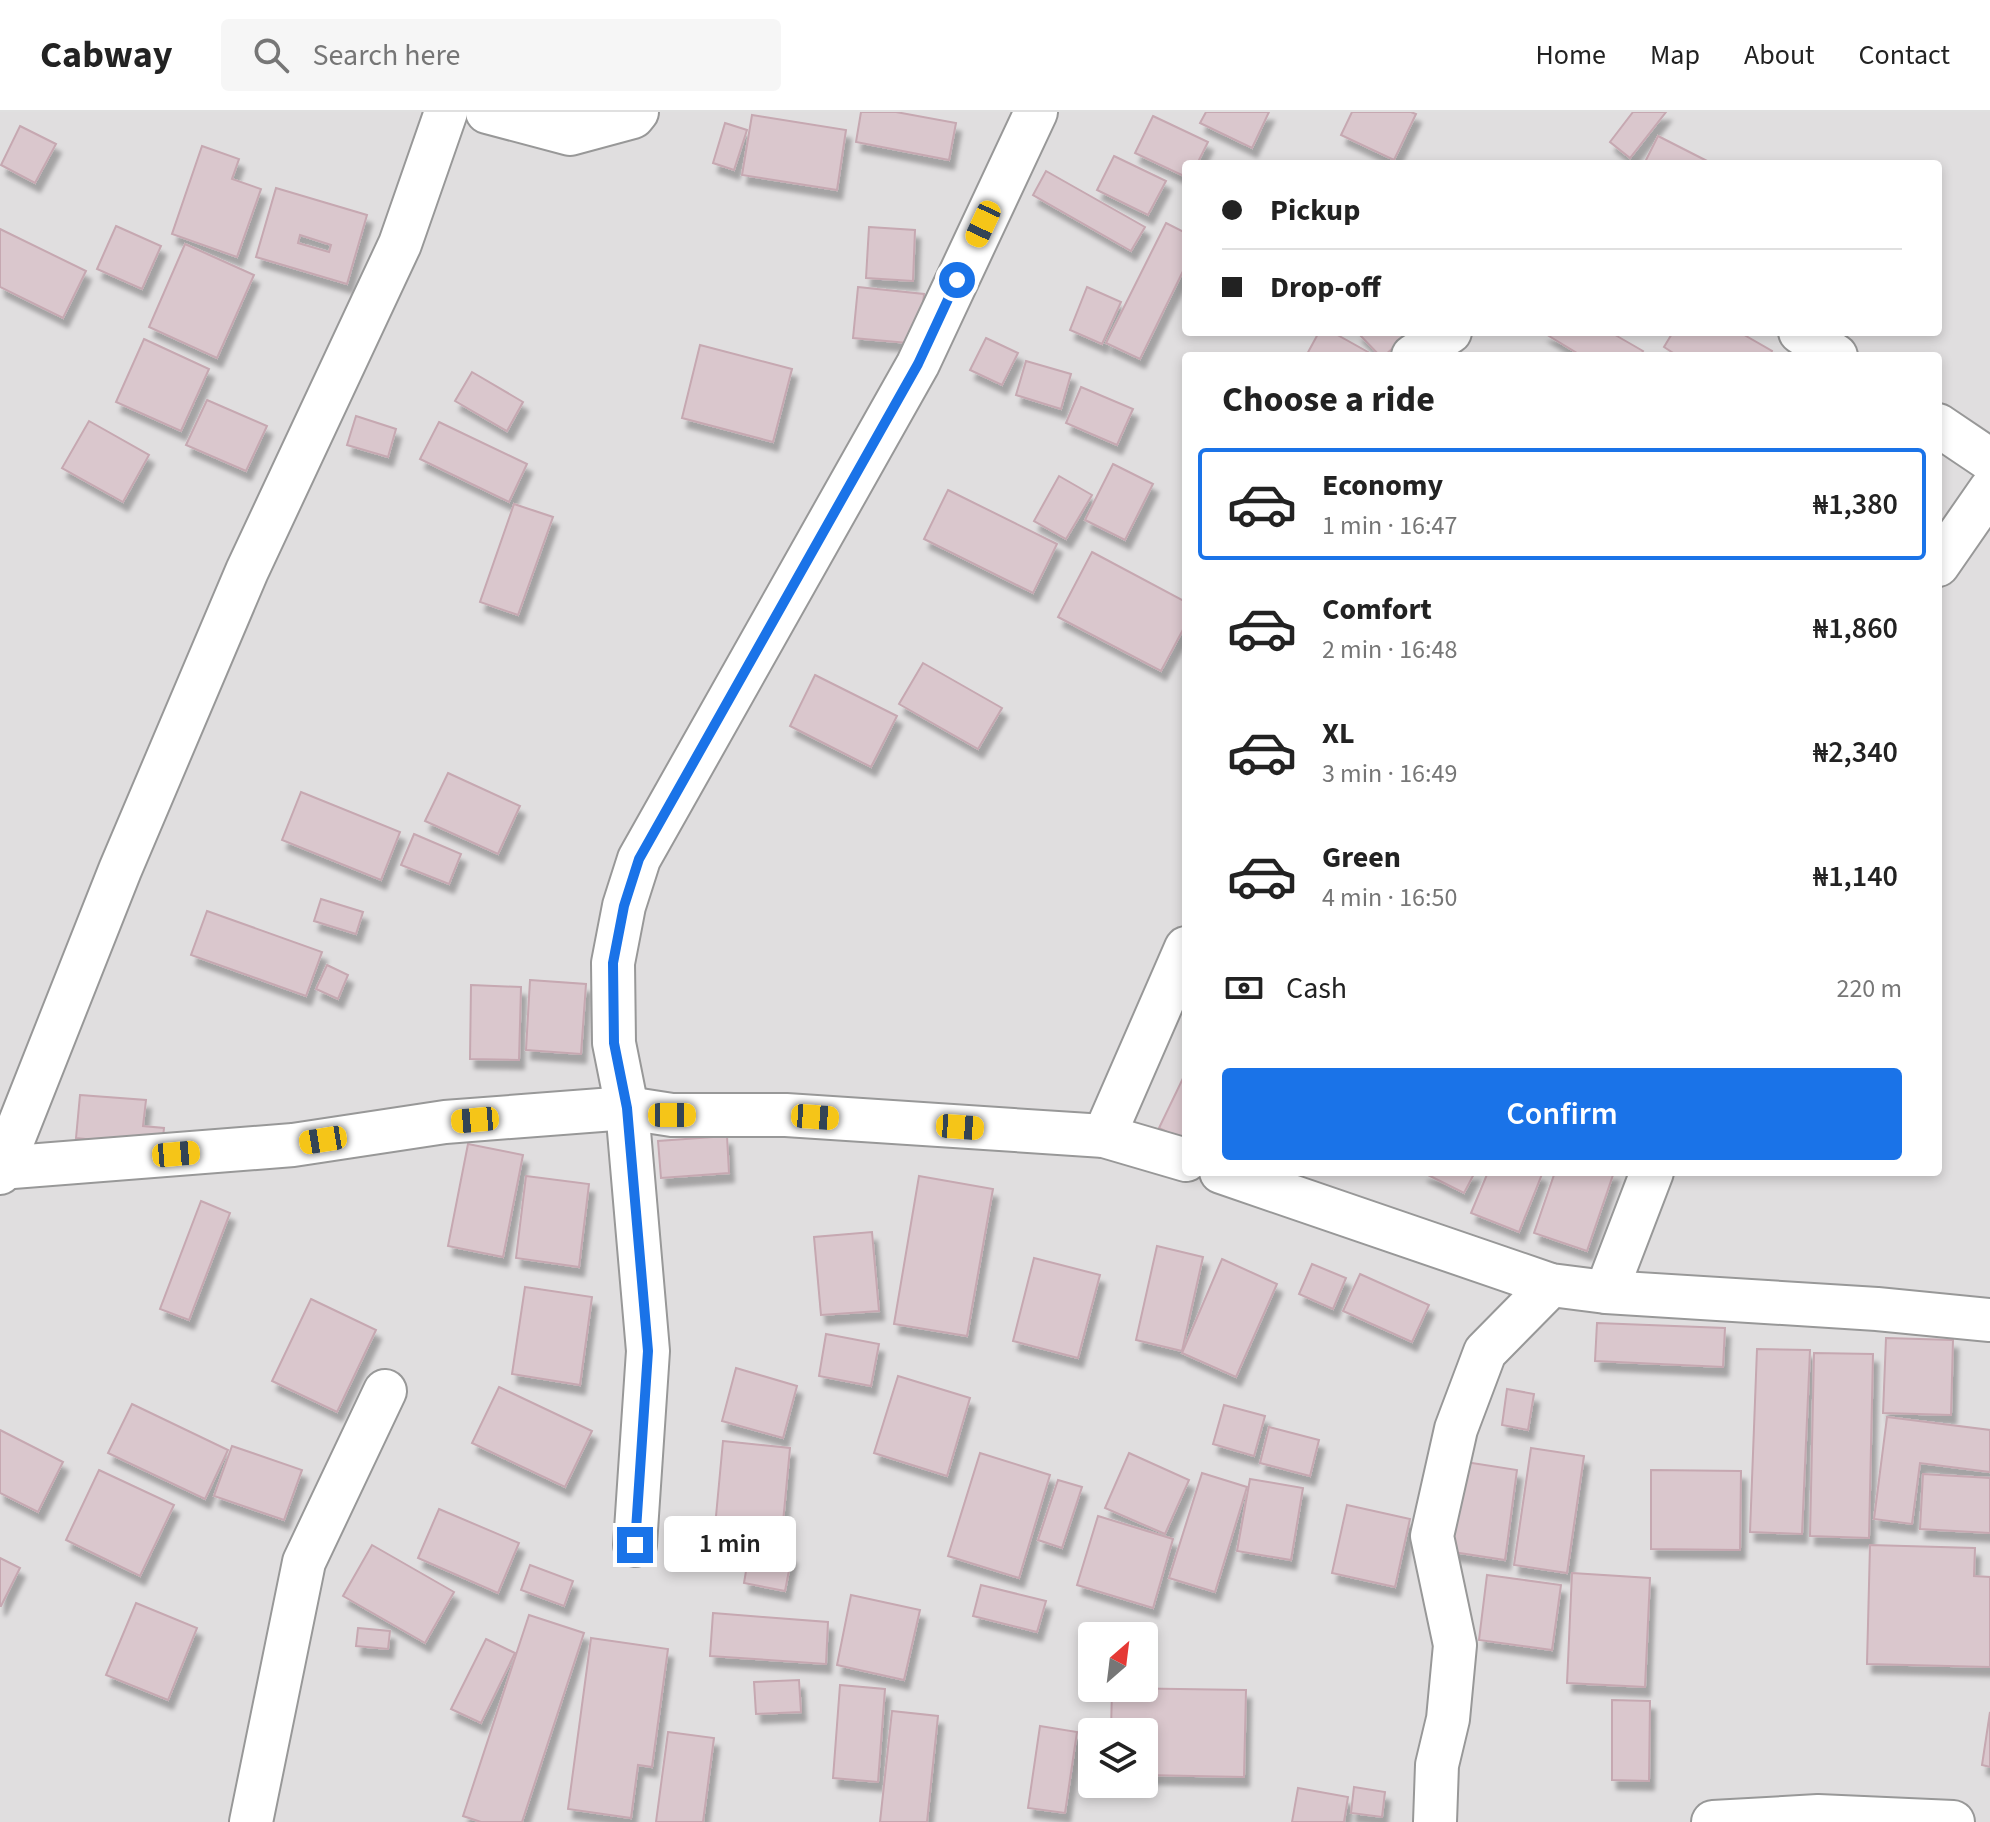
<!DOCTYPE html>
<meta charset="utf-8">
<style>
body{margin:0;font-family:"Source Sans 3",sans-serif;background:#f6f6f6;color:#222;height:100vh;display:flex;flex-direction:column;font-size:30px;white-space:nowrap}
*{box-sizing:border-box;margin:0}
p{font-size:26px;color:#767676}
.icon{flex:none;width:44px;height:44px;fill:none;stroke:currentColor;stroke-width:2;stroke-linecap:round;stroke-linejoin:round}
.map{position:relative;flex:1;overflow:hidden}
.sheet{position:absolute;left:1182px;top:240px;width:760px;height:824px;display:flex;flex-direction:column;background:#fff;border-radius:8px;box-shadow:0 4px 12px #0003}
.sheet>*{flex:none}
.top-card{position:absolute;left:1182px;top:48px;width:760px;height:176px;border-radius:8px;box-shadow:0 4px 12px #0003;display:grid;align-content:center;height:176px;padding:0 40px;background:#fff}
.needle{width:52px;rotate:28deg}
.fabs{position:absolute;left:1078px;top:1510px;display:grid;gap:16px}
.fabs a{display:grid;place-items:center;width:80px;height:80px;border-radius:8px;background:#fff;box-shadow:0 4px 12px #0003;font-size:40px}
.end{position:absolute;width:36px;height:36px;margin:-18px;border:10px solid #1a73e8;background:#fff;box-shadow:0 0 0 4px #fff}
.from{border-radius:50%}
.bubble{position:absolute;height:56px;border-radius:8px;background:#fff;box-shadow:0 4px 12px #0003;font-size:26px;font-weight:600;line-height:56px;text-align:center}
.car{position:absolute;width:24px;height:48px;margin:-24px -12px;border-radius:10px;box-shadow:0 0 6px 2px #0007;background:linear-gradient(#f5c518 24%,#345 0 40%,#f5c518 0 76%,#345 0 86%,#f5c518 0)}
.top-card b{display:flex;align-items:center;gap:28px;height:76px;font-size:30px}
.top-card b+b{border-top:2px solid #e0e0e0}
.top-card i{width:20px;height:20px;background:#222}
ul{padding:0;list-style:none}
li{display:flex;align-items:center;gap:24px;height:112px;margin:0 16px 12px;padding:0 24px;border:4px solid transparent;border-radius:8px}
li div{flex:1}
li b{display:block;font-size:30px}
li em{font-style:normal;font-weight:600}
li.on{border-color:#1a73e8}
li>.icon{width:72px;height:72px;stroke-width:1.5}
h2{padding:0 40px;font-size:36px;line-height:96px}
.pay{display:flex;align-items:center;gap:20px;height:88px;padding:0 40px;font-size:30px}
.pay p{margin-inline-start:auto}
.primary-button{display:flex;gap:16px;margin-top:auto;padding:16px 40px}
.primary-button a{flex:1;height:92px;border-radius:8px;background:#1a73e8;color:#fff;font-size:32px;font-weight:600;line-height:92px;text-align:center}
header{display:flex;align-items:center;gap:48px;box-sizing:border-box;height:112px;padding:0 40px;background:#fff;border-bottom:2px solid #e0e0e0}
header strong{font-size:38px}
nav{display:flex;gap:44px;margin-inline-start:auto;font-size:28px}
.search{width:560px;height:72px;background:#f6f6f6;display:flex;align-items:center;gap:20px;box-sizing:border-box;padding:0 28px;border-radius:8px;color:#767676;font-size:30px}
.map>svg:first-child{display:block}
.residential{fill:#e0dedf;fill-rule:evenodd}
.building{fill:#dac7cd;stroke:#c6a8b1;stroke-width:2;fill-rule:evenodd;filter:url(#shadow)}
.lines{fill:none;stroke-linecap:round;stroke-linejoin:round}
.minor-casing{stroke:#989898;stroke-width:46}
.minor{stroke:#fff;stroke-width:42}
.route{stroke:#1a73e8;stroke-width:10}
</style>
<header>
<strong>Cabway</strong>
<div class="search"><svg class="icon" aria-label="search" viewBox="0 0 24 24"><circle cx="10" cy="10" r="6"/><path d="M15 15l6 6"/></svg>Search here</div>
<nav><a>Home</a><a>Map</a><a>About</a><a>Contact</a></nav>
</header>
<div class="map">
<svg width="1990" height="1710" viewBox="0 0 1990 1710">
<defs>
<filter id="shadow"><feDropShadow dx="5" dy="9" stdDeviation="2" flood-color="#0004"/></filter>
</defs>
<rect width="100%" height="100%" fill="#f2e7e8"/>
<path class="residential" d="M0,0H1990V1710H0ZM1186,52H1938V220H1186ZM1186,244H1938V1060H1186ZM1092,1524H1144V1576H1092ZM1092,1620H1144V1672H1092Z"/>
<g class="building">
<polygon points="861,0 896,0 956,11 949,48 856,30"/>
<polygon points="1206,0 1269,0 1252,36 1200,11"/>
<polygon points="1352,0 1411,0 1416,2 1394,48 1341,23"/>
<polygon points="1633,0 1666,0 1630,46 1610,30"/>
<polygon points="752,3 846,18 837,78 742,63"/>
<polygon points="1153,4 1208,30 1197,52 1186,52 1186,65 1135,41"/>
<polygon points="725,11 747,18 734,58 713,51"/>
<polygon points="20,14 56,32 35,71 1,53"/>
<polygon points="1658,24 1713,52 1644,52"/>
<polygon points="202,34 239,47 232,67 261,77 237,145 172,122"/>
<polygon points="1114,44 1166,69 1148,103 1097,78"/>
<polygon points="1046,59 1145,115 1131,139 1033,83"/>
<path d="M276,76L367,103L347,172L256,145ZM300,123L331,133L329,140L298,131Z"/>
<polygon points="1166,111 1186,121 1186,153 1140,247 1106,231"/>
<polygon points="116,114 161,134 142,177 97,157"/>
<polygon points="869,115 915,118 913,169 866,166"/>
<polygon points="0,117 86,159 63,206 0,175"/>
<polygon points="185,132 254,163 217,246 149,215"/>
<polygon points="858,175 924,182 919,232 853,226"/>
<polygon points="1087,175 1121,190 1102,232 1070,218"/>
<polygon points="1319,220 1332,220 1375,244 1306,244"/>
<polygon points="1357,220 1411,220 1384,244 1380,244"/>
<polygon points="1610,220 1643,239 1640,244 1582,244 1544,221"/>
<polygon points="1673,220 1739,220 1772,239 1770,244 1678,244 1664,235"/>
<polygon points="986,226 1018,241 1002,273 970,258"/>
<polygon points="144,227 209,257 181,319 116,290"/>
<polygon points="700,233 792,257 773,330 682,306"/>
<polygon points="1026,249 1071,262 1061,297 1016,283"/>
<polygon points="472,260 523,290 507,319 455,289"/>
<polygon points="1081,275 1133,297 1117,333 1066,311"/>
<polygon points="207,288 267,314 246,359 186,333"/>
<polygon points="356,304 396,317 388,345 347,333"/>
<polygon points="89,309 149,343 123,390 62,356"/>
<polygon points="439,310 527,352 509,390 420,347"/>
<polygon points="1113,352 1153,372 1125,428 1085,408"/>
<polygon points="1059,364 1092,383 1066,427 1034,409"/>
<polygon points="948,378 1057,432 1033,481 924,427"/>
<polygon points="514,392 553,405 518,503 480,490"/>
<polygon points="1092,440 1186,490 1186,512 1161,559 1058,505"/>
<polygon points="923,551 1002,596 978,637 899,592"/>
<polygon points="815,563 897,604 871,655 790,614"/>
<polygon points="448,661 520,694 498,742 425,709"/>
<polygon points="301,680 400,720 381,768 282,728"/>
<polygon points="414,722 461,742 449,772 401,753"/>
<polygon points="321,787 363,800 356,822 314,809"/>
<polygon points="207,799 322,840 306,884 191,843"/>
<polygon points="327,853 348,863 338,887 316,877"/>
<polygon points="530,868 586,872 581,942 526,938"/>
<polygon points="471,873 521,875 519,948 470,947"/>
<polygon points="1186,960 1186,1029 1159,1016"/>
<polygon points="80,983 146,988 143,1014 164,1016 162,1035 76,1026"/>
<polygon points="727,1024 729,1061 661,1066 658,1029"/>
<polygon points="468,1032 523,1043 503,1145 448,1134"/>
<polygon points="1422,1060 1475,1060 1464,1081"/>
<polygon points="1488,1060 1536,1060 1542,1062 1519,1120 1471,1101"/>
<polygon points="1555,1060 1614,1060 1587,1139 1534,1121"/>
<polygon points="526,1064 589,1072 579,1155 516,1146"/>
<polygon points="919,1064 993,1077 967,1224 894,1212"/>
<polygon points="201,1089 230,1101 189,1208 160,1197"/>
<polygon points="872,1120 879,1199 821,1203 814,1125"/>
<polygon points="1157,1134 1203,1145 1182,1239 1136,1228"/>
<polygon points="1034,1146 1100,1163 1078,1246 1013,1229"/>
<polygon points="1222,1147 1277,1172 1236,1265 1182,1241"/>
<polygon points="1312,1152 1346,1166 1333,1197 1299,1182"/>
<polygon points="1360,1162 1429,1193 1412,1230 1343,1199"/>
<polygon points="525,1175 592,1185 580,1273 512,1262"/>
<polygon points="311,1187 376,1218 337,1300 272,1269"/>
<polygon points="1597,1211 1725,1216 1723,1255 1595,1249"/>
<polygon points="826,1222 879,1232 871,1274 819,1264"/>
<polygon points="1886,1226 1953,1228 1951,1303 1883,1301"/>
<polygon points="1757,1237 1810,1238 1802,1422 1750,1420"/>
<polygon points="1814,1241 1873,1242 1869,1426 1810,1424"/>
<polygon points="736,1256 797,1274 783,1326 722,1309"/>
<polygon points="898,1264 970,1286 947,1364 874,1341"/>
<polygon points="499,1275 592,1319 565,1375 472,1331"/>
<polygon points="1507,1277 1534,1282 1528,1318 1502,1313"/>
<polygon points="132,1292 228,1338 205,1387 108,1341"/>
<polygon points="1224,1293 1265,1304 1254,1344 1213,1332"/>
<polygon points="1887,1305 1990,1318 1990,1360 1920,1351 1912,1412 1874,1407"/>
<polygon points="1269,1315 1319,1328 1310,1364 1260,1351"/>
<polygon points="0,1318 63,1350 38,1400 0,1381"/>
<polygon points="723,1329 790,1336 782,1421 715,1415"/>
<polygon points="232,1334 302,1358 284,1408 214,1384"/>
<polygon points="1531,1336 1584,1344 1567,1461 1514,1453"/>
<polygon points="980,1341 1050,1363 1019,1466 948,1444"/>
<polygon points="1129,1341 1189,1368 1165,1422 1105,1396"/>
<polygon points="1453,1348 1517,1358 1505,1448 1440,1438"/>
<polygon points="99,1358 174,1393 140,1464 66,1428"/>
<polygon points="1651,1358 1741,1359 1740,1438 1651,1437"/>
<polygon points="1202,1361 1247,1375 1215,1480 1169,1466"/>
<polygon points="1923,1362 1990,1366 1990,1421 1920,1417"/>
<polygon points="1250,1367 1303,1376 1291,1448 1237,1439"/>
<polygon points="1058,1368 1082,1375 1062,1436 1038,1428"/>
<polygon points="1347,1393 1410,1407 1395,1475 1332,1461"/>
<polygon points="439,1397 519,1431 498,1481 418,1446"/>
<polygon points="1098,1404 1173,1427 1153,1496 1077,1473"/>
<polygon points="372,1433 454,1480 425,1531 343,1484"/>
<polygon points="1870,1433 1975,1436 1974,1464 1990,1465 1990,1555 1867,1552"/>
<polygon points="750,1435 792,1443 785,1479 744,1471"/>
<polygon points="0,1446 20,1456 1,1494 0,1494"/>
<polygon points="530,1453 573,1469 564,1494 521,1478"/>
<polygon points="1572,1461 1650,1466 1645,1575 1567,1571"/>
<polygon points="1487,1463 1561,1473 1552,1538 1479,1528"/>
<polygon points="981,1473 1046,1489 1037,1520 973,1504"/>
<polygon points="851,1483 920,1498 904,1568 837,1553"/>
<polygon points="136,1491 197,1516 168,1588 106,1563"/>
<polygon points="713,1501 828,1510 826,1552 710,1544"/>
<polygon points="529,1503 584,1521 522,1710 481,1710 463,1704"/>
<polygon points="358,1516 390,1519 388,1537 356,1534"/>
<polygon points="591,1526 668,1537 652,1655 638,1653 631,1706 568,1697"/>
<polygon points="486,1527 515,1541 481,1611 451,1597"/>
<polygon points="799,1568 801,1600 756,1602 754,1570"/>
<polygon points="840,1573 885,1577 878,1670 833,1666"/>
<polygon points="1112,1576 1246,1578 1244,1665 1144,1663 1144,1620 1111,1620"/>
<polygon points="1612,1588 1650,1589 1649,1669 1612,1668"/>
<polygon points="892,1599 938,1604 927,1710 880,1710"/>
<polygon points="1990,1600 1990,1655 1982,1653"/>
<polygon points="1040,1614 1077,1620 1065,1701 1028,1696"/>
<polygon points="668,1620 714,1626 703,1710 656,1710"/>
<polygon points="1354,1675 1385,1680 1382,1705 1351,1701"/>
<polygon points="1298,1676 1348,1685 1344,1710 1292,1710"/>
</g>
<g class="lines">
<g class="minor-casing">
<g id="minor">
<polyline points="487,0 570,22 633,5 637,0"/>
<polyline points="1800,220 1836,244"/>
<polyline points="1413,244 1450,220"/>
<polyline points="1938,313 1990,348"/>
<polyline points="1938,453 1990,378"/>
<polyline points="1104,1024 1186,836"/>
<polyline points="0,1056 293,1033 445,1010 627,996 672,1003 786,1003 1104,1024 1186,1048"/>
<polyline points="1221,1060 1551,1173 1606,1180 1877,1197 1990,1208"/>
<polyline points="0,1061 120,758 247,459 400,132 446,0"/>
<polyline points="1606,1180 1652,1060"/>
<polyline points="635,1433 648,1239 627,996 614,931 613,851 624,794 639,747 918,252 1036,0"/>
<polyline points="251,1710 304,1450 385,1279"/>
<polyline points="1435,1710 1437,1653 1448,1607 1455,1533 1432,1424 1456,1317 1485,1240 1551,1173"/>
<polyline points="1713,1710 1818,1704 1953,1710"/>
</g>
</g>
<use href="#minor" class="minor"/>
</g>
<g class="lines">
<polyline class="route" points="635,1433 648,1239 627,996 614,931 613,851 624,794 639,747 918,252 957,168"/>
</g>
</svg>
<div class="fabs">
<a><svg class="needle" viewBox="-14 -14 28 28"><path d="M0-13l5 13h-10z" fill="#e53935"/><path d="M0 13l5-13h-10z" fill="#767676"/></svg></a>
<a><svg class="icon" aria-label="layers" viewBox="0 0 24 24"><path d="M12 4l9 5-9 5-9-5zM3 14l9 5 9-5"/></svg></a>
</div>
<i class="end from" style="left:957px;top:168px"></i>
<i class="end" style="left:635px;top:1433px"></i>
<div class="bubble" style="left:664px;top:1404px;width:132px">1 min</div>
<i class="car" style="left:983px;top:112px;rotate:205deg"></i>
<i class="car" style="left:672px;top:1003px;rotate:90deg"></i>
<i class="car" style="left:815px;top:1005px;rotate:94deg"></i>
<i class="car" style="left:475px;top:1008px;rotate:265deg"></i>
<i class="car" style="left:960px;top:1015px;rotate:94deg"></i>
<i class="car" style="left:323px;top:1028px;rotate:261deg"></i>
<i class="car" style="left:176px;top:1042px;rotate:85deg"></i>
<div class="top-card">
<b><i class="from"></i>Pickup</b>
<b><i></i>Drop-off</b>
</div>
<section class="sheet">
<h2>Choose a ride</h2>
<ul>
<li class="on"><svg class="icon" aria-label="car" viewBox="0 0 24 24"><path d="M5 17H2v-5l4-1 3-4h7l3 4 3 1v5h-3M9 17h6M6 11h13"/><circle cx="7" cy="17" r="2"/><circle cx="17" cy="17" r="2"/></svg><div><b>Economy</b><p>1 min · 16:47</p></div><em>₦1,380</em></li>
<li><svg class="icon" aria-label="car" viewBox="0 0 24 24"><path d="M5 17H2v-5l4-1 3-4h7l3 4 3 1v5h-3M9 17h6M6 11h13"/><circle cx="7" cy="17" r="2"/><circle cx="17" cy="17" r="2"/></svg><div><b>Comfort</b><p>2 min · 16:48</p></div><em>₦1,860</em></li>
<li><svg class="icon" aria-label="car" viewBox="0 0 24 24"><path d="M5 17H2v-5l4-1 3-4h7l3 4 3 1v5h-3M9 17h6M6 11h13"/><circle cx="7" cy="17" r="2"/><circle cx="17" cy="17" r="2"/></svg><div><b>XL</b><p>3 min · 16:49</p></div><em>₦2,340</em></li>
<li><svg class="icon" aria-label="car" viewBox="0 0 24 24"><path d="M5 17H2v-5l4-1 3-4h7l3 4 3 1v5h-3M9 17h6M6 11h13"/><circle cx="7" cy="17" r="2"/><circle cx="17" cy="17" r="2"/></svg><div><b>Green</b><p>4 min · 16:50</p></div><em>₦1,140</em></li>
</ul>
<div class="pay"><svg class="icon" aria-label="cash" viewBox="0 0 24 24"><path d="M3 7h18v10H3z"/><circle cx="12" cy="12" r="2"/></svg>Cash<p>220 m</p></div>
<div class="primary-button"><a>Confirm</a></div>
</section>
</div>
